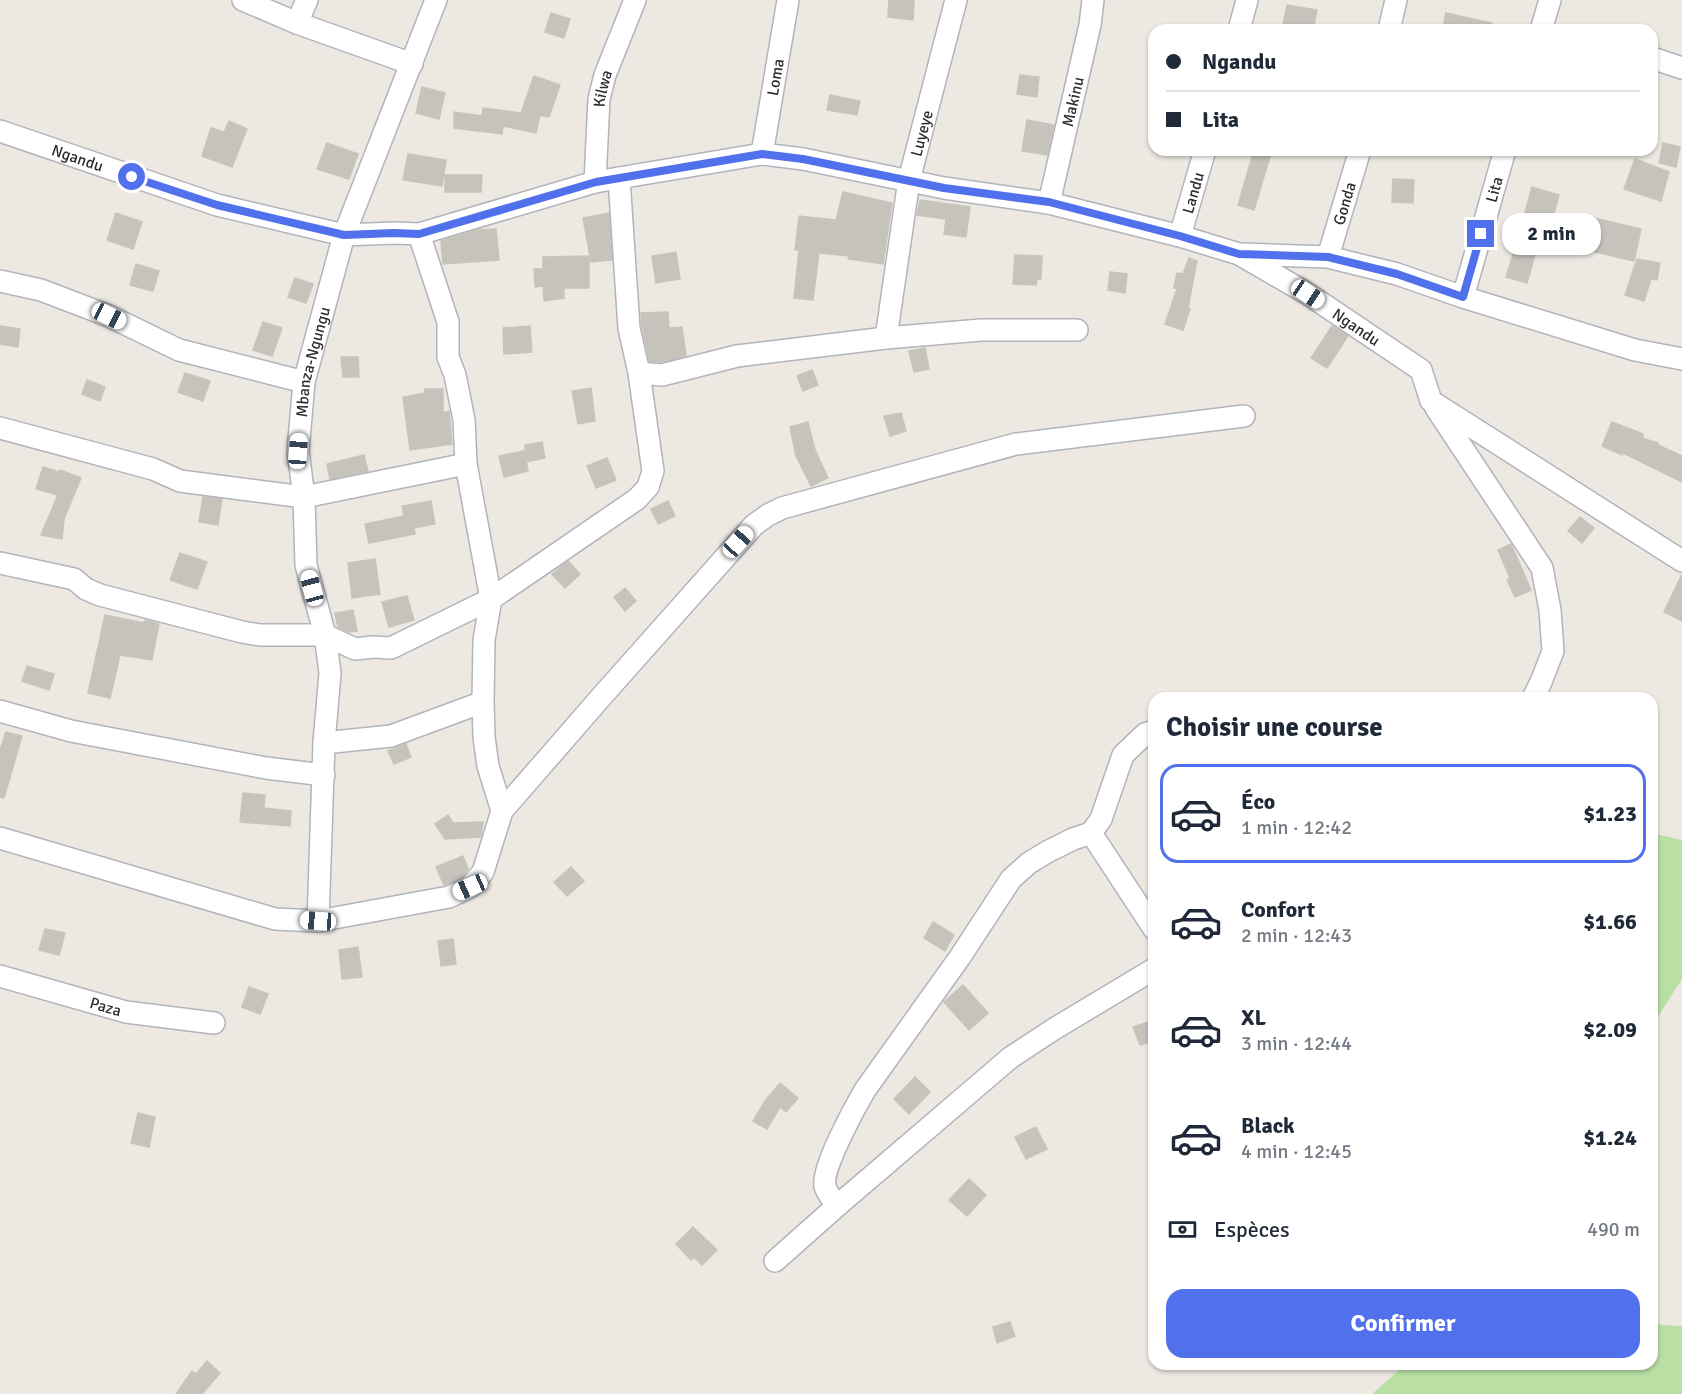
<!DOCTYPE html>
<html lang="fr">
<meta charset="utf-8">
<style>
body{margin:0;font-family:Signika,sans-serif;background:#f2f2f3;color:#1f2937;height:100vh;display:flex;flex-direction:column;font-size:22px;white-space:nowrap}
*{box-sizing:border-box;margin:0}
p{font-size:20px;color:#747a83}
.icon{flex:none;width:33px;height:33px;fill:none;stroke:currentColor;stroke-width:2;stroke-linecap:round;stroke-linejoin:round}
.map{position:relative;flex:1;overflow:hidden}
.details{position:absolute;left:1148px;top:692px;width:510px;height:678px;display:flex;flex-direction:column;background:#fff;border-radius:18px;box-shadow:0 2px 4px #0004}
.details>*{flex:none}
.banner{position:absolute;left:1148px;top:24px;width:510px;height:132px;border-radius:18px;box-shadow:0 2px 4px #0004;display:grid;align-content:center;height:132px;padding:0 18px;background:#fff}
.end{position:absolute;width:27px;height:27px;margin:-14px;border:8px solid #5170eb;background:#fff;box-shadow:0 0 0 3px #fff}
.from{border-radius:50%}
.bubble{position:absolute;height:42px;border-radius:18px;background:#fff;box-shadow:0 2px 4px #0004;font-size:20px;font-weight:700;line-height:42px;text-align:center}
.car{position:absolute;width:18px;height:36px;margin:-18px -9px;border-radius:8px;box-shadow:0 0 4px 2px #0007;background:linear-gradient(#fff 24%,#345 0 40%,#fff 0 76%,#345 0 86%,#fff 0)}
.banner b{display:flex;align-items:center;gap:21px;height:57px;font-size:22px}
.banner b+b{border-top:2px solid #e0e1e3}
.banner i{width:15px;height:15px;background:#1f2937}
ul{padding:0;list-style:none}
li{display:flex;align-items:center;gap:18px;height:99px;margin:0 12px 9px;padding:0 6px;border:3px solid transparent;border-radius:18px}
li div{flex:1}
li b{display:block;font-size:22px}
li em{font-style:normal;font-weight:700}
li.active{border-color:#5170eb}
li>.icon{width:54px;height:54px;stroke-width:1.5}
h2{padding:0 18px;font-size:27px;line-height:72px}
.pay{display:flex;align-items:center;gap:15px;height:66px;padding:0 18px;font-size:22px}
.pay p{margin-inline-start:auto}
.button{display:flex;gap:12px;margin-top:auto;padding:12px 18px}
.button a{flex:1;height:69px;border-radius:18px;background:#5170eb;color:#fff;font-size:24px;font-weight:700;line-height:69px;text-align:center}
.map>svg:first-child{display:block}
.green{fill:#b9dfa4}
.building{fill:#c6c3bd;stroke:#c9c4bb;stroke-width:1.5}
.lines{fill:none;stroke-linecap:round;stroke-linejoin:round}
.street-casing{stroke:#b2b4bc;stroke-width:24}
.street{stroke:#fff;stroke-width:21}
.route{stroke:#5170eb;stroke-width:8}
.labels{text-anchor:middle;stroke-width:4.5;stroke-linejoin:round;paint-order:stroke}
.street-label{font-size:16px;fill:#2e2e2e;stroke:#fff}
</style>
<div class="map">
<svg width="1682" height="1394" viewBox="0 0 1682 1394">
<rect width="100%" height="100%" fill="#ede8e2"/>
<g class="green">
<polygon points="1652,833 1682,840 1682,979 1652,1026"/>
<polygon points="1652,1320 1662,1325 1682,1326 1682,1394 1372,1394 1406,1364 1652,1364"/>
</g>
<g class="building">
<polygon points="889,0 914,0 913,20 888,17"/>
<polygon points="1287,5 1317,10 1313,30 1282,30"/>
<polygon points="551,13 570,19 564,38 545,32"/>
<polygon points="1446,13 1492,23 1491,30 1442,30"/>
<polygon points="1020,75 1039,77 1037,97 1017,94"/>
<polygon points="534,76 560,85 549,117 540,115 536,133 503,126 502,134 454,128 454,112 482,116 483,108 521,113"/>
<polygon points="422,87 445,93 439,119 416,113"/>
<polygon points="830,95 860,101 857,115 827,110"/>
<polygon points="1027,120 1054,125 1047,155 1022,151"/>
<polygon points="229,121 247,129 232,167 202,156 211,128 224,132"/>
<polygon points="327,143 358,154 349,179 317,169"/>
<polygon points="1663,143 1680,147 1676,167 1659,163"/>
<polygon points="1254,150 1272,150 1254,210 1238,205"/>
<polygon points="408,154 446,160 442,186 403,180"/>
<polygon points="1635,159 1669,172 1661,201 1624,189"/>
<polygon points="445,175 482,175 481,192 445,192"/>
<polygon points="1393,179 1414,180 1413,203 1392,202"/>
<polygon points="1532,187 1559,195 1551,224 1524,216"/>
<polygon points="843,192 892,203 883,264 848,259 849,256 819,253 813,300 794,298 799,250 795,250 799,216 836,220"/>
<polygon points="920,200 970,207 966,237 944,234 946,219 917,215"/>
<polygon points="116,213 142,222 133,249 107,240"/>
<polygon points="609,213 612,260 591,262 583,218"/>
<polygon points="1594,218 1641,229 1634,261 1591,251 1592,246 1563,239 1568,219 1593,226"/>
<polygon points="496,229 499,260 443,264 441,241 477,230"/>
<polygon points="1516,245 1536,251 1527,283 1506,277"/>
<polygon points="676,252 680,279 656,283 652,256"/>
<polygon points="1015,255 1042,256 1041,279 1037,279 1036,285 1013,284"/>
<polygon points="589,256 589,288 564,288 564,298 544,301 543,286 535,287 534,269 543,269 543,257"/>
<polygon points="1189,258 1197,261 1188,308 1190,309 1183,330 1165,324 1177,289 1174,288 1177,273 1183,274"/>
<polygon points="1637,259 1660,263 1657,280 1651,279 1644,301 1625,295"/>
<polygon points="136,264 159,271 153,291 130,285"/>
<polygon points="1110,272 1127,274 1125,293 1108,290"/>
<polygon points="295,278 313,284 306,303 288,297"/>
<polygon points="668,312 669,328 682,327 686,356 663,362 649,361 642,326 641,313"/>
<polygon points="263,322 282,328 272,356 253,350"/>
<polygon points="0,326 20,329 18,347 0,344"/>
<polygon points="530,326 532,352 504,354 503,328"/>
<polygon points="1332,326 1348,336 1327,368 1311,358"/>
<polygon points="925,348 929,369 914,372 909,351"/>
<polygon points="341,357 358,357 359,377 343,377"/>
<polygon points="812,370 818,385 803,391 797,376"/>
<polygon points="185,373 210,381 203,401 178,392"/>
<polygon points="87,380 105,387 100,401 82,394"/>
<polygon points="591,388 595,421 578,424 572,391"/>
<polygon points="425,389 443,389 443,413 449,411 452,444 410,450 403,397 425,393"/>
<polygon points="901,413 906,431 890,436 884,416"/>
<polygon points="808,422 815,450 828,478 811,486 796,456 790,427"/>
<polygon points="1612,422 1643,434 1642,438 1658,443 1658,445 1682,456 1682,482 1623,453 1622,455 1602,446"/>
<polygon points="542,442 545,458 526,462 525,445"/>
<polygon points="524,451 528,471 504,477 499,456"/>
<polygon points="364,455 368,471 330,479 327,464"/>
<polygon points="607,458 616,480 596,488 587,466"/>
<polygon points="43,467 59,472 60,470 81,478 64,519 62,539 41,535 58,495 36,489"/>
<polygon points="203,497 222,499 218,525 199,522"/>
<polygon points="431,501 435,524 414,528 415,534 369,543 365,524 404,516 402,506"/>
<polygon points="668,501 675,516 658,524 651,509"/>
<polygon points="1580,517 1594,528 1582,543 1568,531"/>
<polygon points="1511,544 1531,590 1515,597 1507,580 1510,578 1498,550"/>
<polygon points="180,553 207,562 197,589 170,580"/>
<polygon points="375,559 380,594 352,598 348,563"/>
<polygon points="568,561 580,574 565,588 552,574"/>
<polygon points="1682,574 1682,621 1664,612"/>
<polygon points="625,588 636,601 625,611 614,597"/>
<polygon points="407,596 414,620 389,627 382,602"/>
<polygon points="353,610 357,631 349,632 338,627 335,613"/>
<polygon points="105,615 144,623 145,620 159,624 152,660 120,655 110,698 88,693"/>
<polygon points="27,666 54,674 49,690 22,681"/>
<polygon points="6,732 22,736 4,798 0,797 0,750"/>
<polygon points="406,744 411,757 394,764 388,751"/>
<polygon points="243,793 265,795 264,808 291,811 290,826 240,822"/>
<polygon points="448,815 453,823 483,822 481,837 445,839 435,824"/>
<polygon points="463,856 468,869 462,877 444,885 436,867"/>
<polygon points="571,867 584,881 567,896 554,882"/>
<polygon points="933,922 954,935 945,951 924,938"/>
<polygon points="45,929 65,933 59,955 39,950"/>
<polygon points="453,939 456,964 441,966 438,941"/>
<polygon points="358,947 362,977 342,979 339,950"/>
<polygon points="963,985 988,1013 969,1030 944,1002"/>
<polygon points="249,987 268,994 260,1014 242,1007"/>
<polygon points="1154,1020 1154,1041 1140,1045 1133,1027"/>
<polygon points="915,1077 930,1092 909,1114 894,1099"/>
<polygon points="780,1083 798,1098 786,1112 780,1107 767,1129 753,1121 765,1101"/>
<polygon points="138,1113 155,1117 149,1147 131,1143"/>
<polygon points="1036,1127 1047,1149 1026,1159 1015,1137"/>
<polygon points="969,1179 986,1195 967,1216 949,1200"/>
<polygon points="693,1227 717,1250 702,1265 694,1257 691,1260 676,1244"/>
<polygon points="1010,1322 1015,1336 997,1343 993,1327"/>
<polygon points="207,1361 220,1373 202,1394 176,1394 192,1371 196,1374"/>
</g>
<g class="lines">
<g class="street-casing">
<g id="street">
<polyline points="243,0 297,23 412,64"/>
<polyline points="297,23 307,0"/>
<polyline points="1239,30 1247,0"/>
<polyline points="1389,30 1396,0"/>
<polyline points="1541,30 1550,0"/>
<polyline points="1652,58 1682,68"/>
<path id="s1" d="M0,131L217,205L344,235L394,233L419,234L595,182L762,154L803,159L944,188L1049,203L1180,236L1239,254L1308,294L1421,370L1431,401L1682,561"/>
<path id="s2" d="M762,154L788,0"/>
<polyline points="619,178 629,328 639,373 662,375 737,356 886,338 981,330 1077,330"/>
<path id="s3" d="M595,182L599,99L605,75L635,0"/>
<path id="s4" d="M1049,203L1090,25L1093,0"/>
<polyline points="419,234 448,322 448,357 455,375 464,420 466,464 491,599 484,640 483,702 484,737 488,766 502,811"/>
<path id="s5" d="M1180,236L1205,150"/>
<polyline points="1243,254 1328,257 1397,274 1463,297 1635,350 1682,359"/>
<path id="s6" d="M1328,257L1360,150"/>
<polyline points="0,281 41,290 109,316 179,350 304,382"/>
<path id="s7" d="M1463,297L1505,150"/>
<path id="s8" d="M886,338L909,180L956,0"/>
<polyline points="1436,408 1542,568 1550,610 1553,651 1541,682 1533,698"/>
<polyline points="0,428 153,469 180,481 304,497 466,464"/>
<polyline points="0,563 74,579 86,589 100,595 242,632 260,635 325,635 355,649 373,647 391,648 491,599 637,499 648,487 653,471 639,373"/>
<polyline points="0,711 71,731 266,768 324,775"/>
<polyline points="324,743 391,736 483,702"/>
<polyline points="1091,833 1154,929"/>
<polyline points="0,838 275,919 318,921 449,897 470,887 483,872 502,811 602,696 754,525 768,515 782,508 1016,444 1244,416"/>
<path id="s9" d="M318,921L324,743L330,673L325,635L306,565L304,497L298,451L304,382L344,235L436,0"/>
<path id="s10" d="M0,976L126,1012L214,1023"/>
<path d="M837,1206C833,1200 826,1192 825,1186C821,1169 855,1107 865,1090L960,957L1011,879L1029,863L1047,852L1073,839L1091,833L1101,819L1123,755L1145,734L1154,731"/>
<polyline points="775,1261 837,1206 1010,1058 1054,1029 1154,969"/>
</g>
</g>
<use href="#street" class="street"/>
</g>
<g class="lines">
<polyline class="route" points="132,177 217,205 344,235 394,233 419,234 596,182 762,154 803,159 944,188 1049,202 1180,236 1239,254 1328,257 1397,274 1463,297 1481,234"/>
</g>
<g class="labels">
<g class="street-label">
<text dy="6" stroke="none"><textPath href="#s2" startOffset="78">Loma</textPath></text>
<text dy="6" stroke="none"><textPath href="#s3" startOffset="94">Kilwa</textPath></text>
<text dy="6" stroke="none"><textPath href="#s4" startOffset="104">Makinu</textPath></text>
<text dy="6" stroke="none"><textPath href="#s8" startOffset="208">Luyeye</textPath></text>
<text dy="6" stroke="none"><textPath href="#s1" startOffset="82">Ngandu</textPath></text>
<text dy="6" stroke="none"><textPath href="#s7" startOffset="112">Lita</textPath></text>
<text dy="6" stroke="none"><textPath href="#s5" startOffset="45">Landu</textPath></text>
<text dy="6" stroke="none"><textPath href="#s6" startOffset="56">Gonda</textPath></text>
<text dy="6" stroke="none"><textPath href="#s1" startOffset="1414">Ngandu</textPath></text>
<text dy="6" stroke="none"><textPath href="#s9" startOffset="564">Mbanza-Ngungu</textPath></text>
<text dy="6" stroke="none"><textPath href="#s10" startOffset="110">Paza</textPath></text>
</g>
</g>
</svg>
<i class="end from" style="left:132px;top:177px"></i>
<i class="end" style="left:1481px;top:234px"></i>
<div class="bubble" style="left:1502px;top:213px;width:99px">2 min</div>
<i class="car" style="left:1308px;top:294px;rotate:124deg"></i>
<i class="car" style="left:109px;top:316px;rotate:116deg"></i>
<i class="car" style="left:298px;top:451px;rotate:4deg"></i>
<i class="car" style="left:738px;top:542px;rotate:42deg"></i>
<i class="car" style="left:312px;top:588px;rotate:345deg"></i>
<i class="car" style="left:470px;top:887px;rotate:246deg"></i>
<i class="car" style="left:318px;top:921px;rotate:274deg"></i>
<div class="banner">
<b><i class="from"></i>Ngandu</b>
<b><i></i>Lita</b>
</div>
<section class="details">
<h2>Choisir une course</h2>
<ul>
<li class="active"><svg class="icon" aria-label="car" viewBox="0 0 24 24"><path d="M5 17H2v-5l4-1 3-4h7l3 4 3 1v5h-3M9 17h6M6 11h13"/><circle cx="7" cy="17" r="2"/><circle cx="17" cy="17" r="2"/></svg><div><b>Éco</b><p>1 min · 12:42</p></div><em>$1.23</em></li>
<li><svg class="icon" aria-label="car" viewBox="0 0 24 24"><path d="M5 17H2v-5l4-1 3-4h7l3 4 3 1v5h-3M9 17h6M6 11h13"/><circle cx="7" cy="17" r="2"/><circle cx="17" cy="17" r="2"/></svg><div><b>Confort</b><p>2 min · 12:43</p></div><em>$1.66</em></li>
<li><svg class="icon" aria-label="car" viewBox="0 0 24 24"><path d="M5 17H2v-5l4-1 3-4h7l3 4 3 1v5h-3M9 17h6M6 11h13"/><circle cx="7" cy="17" r="2"/><circle cx="17" cy="17" r="2"/></svg><div><b>XL</b><p>3 min · 12:44</p></div><em>$2.09</em></li>
<li><svg class="icon" aria-label="car" viewBox="0 0 24 24"><path d="M5 17H2v-5l4-1 3-4h7l3 4 3 1v5h-3M9 17h6M6 11h13"/><circle cx="7" cy="17" r="2"/><circle cx="17" cy="17" r="2"/></svg><div><b>Black</b><p>4 min · 12:45</p></div><em>$1.24</em></li>
</ul>
<div class="pay"><svg class="icon" aria-label="cash" viewBox="0 0 24 24"><path d="M3 7h18v10H3z"/><circle cx="12" cy="12" r="2"/></svg>Espèces<p>490 m</p></div>
<div class="button"><a>Confirmer</a></div>
</section>
</div>
